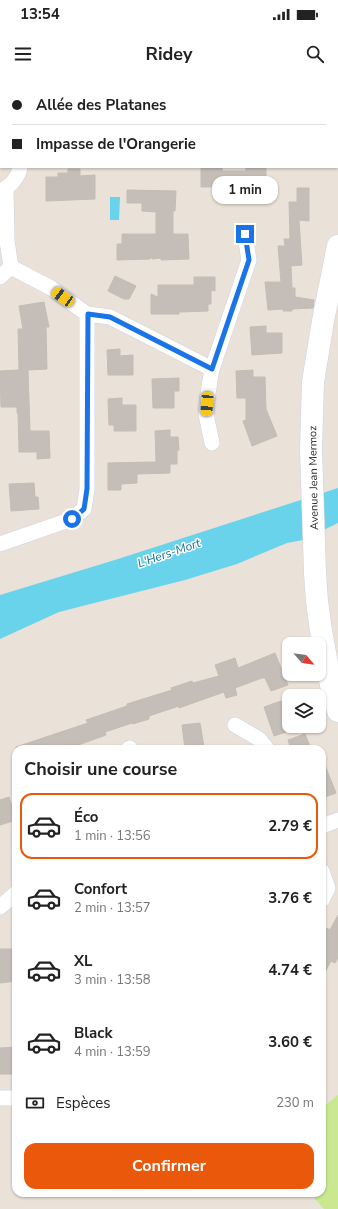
<!DOCTYPE html>
<html lang="fr">
<meta charset="utf-8">
<style>
body{margin:0;font-family:"Nunito Sans",sans-serif;background:#f2f2f2;color:#222;height:100vh;display:flex;flex-direction:column;font-size:15px;white-space:nowrap}
*{box-sizing:border-box;margin:0}
p{font-size:13px;color:#767676}
.icon{flex:none;width:22px;height:22px;fill:none;stroke:currentColor;stroke-width:2;stroke-linecap:round;stroke-linejoin:round}
.map{position:relative;flex:1;overflow:hidden}
.side{position:absolute;left:12px;top:665px;width:314px;height:452px;display:flex;flex-direction:column;background:#fff;border-radius:12px;box-shadow:0 1px 3px #0004}
.side>*{flex:none}
.top-card{position:absolute;left:0px;top:0px;width:338px;height:88px;box-shadow:0 1px 3px #0004;display:grid;align-content:center;height:88px;padding:0 12px;background:#fff}
.needle{width:26px;rotate:118deg}
.controls{position:absolute;left:282px;top:557px;display:grid;gap:8px}
.controls a{display:grid;place-items:center;width:44px;height:44px;border-radius:8px;background:#fff;box-shadow:0 1px 3px #0004;font-size:20px}
.end{position:absolute;width:18px;height:18px;margin:-9px;border:5px solid #1a73e8;background:#fff;box-shadow:0 0 0 2px #fff}
.from{border-radius:50%}
.bubble{position:absolute;height:28px;border-radius:12px;background:#fff;box-shadow:0 1px 3px #0004;font-size:13px;font-weight:700;line-height:28px;text-align:center}
.car{position:absolute;width:12px;height:24px;margin:-12px -6px;border-radius:5px;box-shadow:0 0 3px 1px #0007;background:linear-gradient(#f5c518 24%,#345 0 40%,#f5c518 0 76%,#345 0 86%,#f5c518 0)}
.top-card b{display:flex;align-items:center;gap:14px;height:38px;font-size:15px}
.top-card b+b{border-top:1px solid #e0e0e0}
.top-card i{width:10px;height:10px;background:#222}
ul{padding:0;list-style:none}
li{display:flex;align-items:center;gap:12px;height:66px;margin:0 8px 6px;padding:0 4px;border:2px solid transparent;border-radius:12px}
li div{flex:1}
li b{display:block;font-size:15px}
li em{font-style:normal;font-weight:700}
li.current{border-color:#ea580c}
li>.icon{width:36px;height:36px;stroke-width:1.5}
h2{padding:0 12px;font-size:18px;line-height:48px}
.pay{display:flex;align-items:center;gap:10px;height:44px;padding:0 12px;font-size:15px}
.pay p{margin-inline-start:auto}
.button{display:flex;gap:8px;margin-top:auto;padding:8px 12px}
.button a{flex:1;height:46px;border-radius:12px;background:#ea580c;color:#fff;font-size:16px;font-weight:700;line-height:46px;text-align:center}
.status{display:flex;justify-content:space-between;align-items:center;height:28px;padding:0 20px;background:#fff;direction:ltr}
.status svg{height:11px;fill:currentColor}
header{display:flex;justify-content:space-between;align-items:center;height:52px;padding:0 12px;background:#fff;font-size:18px;font-weight:700}
.map>svg:first-child{display:block}
.pitch{fill:#c9e88f}
.water{fill:#6ad3ec}
.building{fill:#c5beb8;stroke:#c4bdb2}
.lines{fill:none;stroke-linecap:round;stroke-linejoin:round}
.street-casing{stroke:#cdd2e0;stroke-width:16}
.secondary-casing{stroke:#cdd2e0;stroke-width:23}
.street{stroke:#fff;stroke-width:15}
.secondary{stroke:#fff;stroke-width:22}
.route{stroke:#1a73e8;stroke-width:5}
.labels{text-anchor:middle;stroke-width:3;stroke-linejoin:round;paint-order:stroke}
.street-label{font-size:11px;fill:#272727;stroke:#fff}
.water-label{font-size:12px;font-style:italic;fill:#0e6f93;stroke:#fff}
</style>
<div class="status"><b>13:54</b><svg viewBox="0 0 49 12"><path d="M0 12V9h3v3zM5 12V6h3v6zM10 12V3h3v9zM15 12V0h3v12zM26 1h20v11H26zM47 4h2v5h-2z"/></svg></div>
<header><svg class="icon" aria-label="menu" viewBox="0 0 24 24"><path d="M4 6h16M4 12h16M4 18h16"/></svg>Ridey<svg class="icon" aria-label="search" viewBox="0 0 24 24"><circle cx="10" cy="10" r="6"/><path d="M15 15l6 6"/></svg></header>
<div class="map">
<svg width="338" height="1129" viewBox="0 0 338 1129">
<rect width="100%" height="100%" fill="#eae1d8"/>
<polygon class="pitch" points="338,1015 338,1129 324,1129 310,1113 322,1113 322,1028"/>
<g class="water">
<polygon points="110,117 120,117 119,140 110,140"/>
<polygon points="338,408 338,443 303,460 287,463 237,484 185,500 59,532 0,559 0,515 118,479"/>
</g>
<g class="building">
<polygon points="201,87 222,87 222,91 246,91 246,87 266,87 266,98 273,98 273,115 246,115 246,106 201,107"/>
<polygon points="68,89 80,89 80,96 95,95 95,119 46,121 46,97 58,97 58,93 68,93"/>
<polygon points="297,108 309,108 309,141 299,140 302,185 291,186 292,208 295,208 295,217 314,220 313,228 292,229 292,231 283,231 283,229 268,230 265,202 281,202 278,166 285,166 284,159 290,159 289,122 297,122"/>
<polygon points="127,110 176,111 175,131 173,131 173,154 188,154 189,179 161,180 161,178 152,179 152,176 150,179 117,180 117,164 122,164 122,154 156,154 156,132 142,131 142,123 127,123"/>
<polygon points="115,196 136,206 129,219 124,219 108,211"/>
<polygon points="194,197 215,197 215,211 211,210 211,224 208,224 208,231 179,232 179,234 151,234 151,214 158,217 158,205 194,205"/>
<polygon points="44,222 49,247 46,247 47,289 28,290 30,351 49,351 50,378 37,379 37,372 19,372 18,333 17,333 17,327 1,327 0,291 19,290 18,249 23,249 19,226"/>
<polygon points="266,246 266,253 282,253 282,273 252,275 250,247"/>
<polygon points="120,269 120,276 133,275 133,295 108,295 107,270"/>
<polygon points="253,290 253,297 265,297 266,329 277,356 252,366 243,341 246,340 246,318 237,318 236,291"/>
<polygon points="179,298 179,311 174,311 174,328 153,328 152,299"/>
<polygon points="122,318 122,325 136,325 136,351 114,351 114,345 109,345 108,319"/>
<polygon points="170,350 170,357 178,357 179,370 177,370 177,384 170,384 170,393 137,394 137,403 121,404 121,410 108,410 108,383 156,382 155,351"/>
<polygon points="34,403 35,417 38,417 39,429 11,431 9,404"/>
<polygon points="275,573 288,605 271,611 265,598 262,598 235,608 237,615 226,618 224,612 179,628 179,626 149,636 149,639 139,642 133,644 132,643 105,652 106,655 67,669 16,669 16,667 88,643 86,640 127,626 127,624 172,610 171,608 192,601 193,603 219,596 215,585 235,578 238,588"/>
<polygon points="281,621 289,642 289,646 291,646 292,650 274,656 264,627"/>
<polygon points="200,643 204,667 185,669 182,645"/>
<polygon points="305,654 311,669 291,669 288,660"/>
<polygon points="323,680 336,713 322,718 322,681"/>
<polygon points="9,717 16,740 0,745 0,720"/>
<polygon points="338,835 338,878 335,883 331,881 322,898 322,856 327,848 330,850"/>
<polygon points="0,869 16,869 16,901 0,903"/>
<polygon points="16,967 16,994 0,994 0,968"/>
</g>
<g class="lines">
<g class="street-casing">
<g id="street">
<polyline points="27,1 27,0"/>
<polyline points="6,109 7,161 11,187"/>
<path d="M0,111C9,108 19,97 20,87"/>
<polyline points="0,197 11,187 51,208 87,234 110,237 212,289"/>
<polyline points="212,363 206,334 208,313 212,289 249,180 245,154"/>
<polyline points="0,464 72,439 84,429 87,409 87,234"/>
<polyline points="235,645 259,659 267,669"/>
<polyline points="128,669 130,668"/>
<polyline points="322,746 338,740"/>
<polyline points="322,791 328,808 322,820"/>
<polyline points="0,827 16,813"/>
<polyline points="0,1018 16,1018"/>
</g>
</g>
<g class="secondary-casing">
<polyline id="secondary" points="338,166 323,241 313,302 311,369 315,493 317,521 321,551 331,605 338,631"/>
</g>
<use href="#street" class="street"/>
<use href="#secondary" class="secondary"/>
</g>
<g class="lines">
<polyline class="route" points="72,439 84,429 87,409 88,234 110,237 212,289 249,180 245,154"/>
</g>
<g class="labels">
<g class="street-label">
<text transform="translate(313 398) rotate(-91)" y="4">Avenue Jean Mermoz</text>
</g>
<g class="water-label">
<text transform="translate(169 473) rotate(-19)" y="4">L'Hers-Mort</text>
</g>
</g>
</svg>
<div class="controls">
<a><svg class="needle" viewBox="-14 -14 28 28"><path d="M0-13l5 13h-10z" fill="#e53935"/><path d="M0 13l5-13h-10z" fill="#767676"/></svg></a>
<a><svg class="icon" aria-label="layers" viewBox="0 0 24 24"><path d="M12 4l9 5-9 5-9-5zM3 14l9 5 9-5"/></svg></a>
</div>
<i class="end from" style="left:72px;top:439px"></i>
<i class="end" style="left:245px;top:154px"></i>
<div class="bubble" style="left:212px;top:96px;width:66px">1 min</div>
<i class="car" style="left:63px;top:217px;rotate:305deg"></i>
<i class="car" style="left:207px;top:324px;rotate:184deg"></i>
<div class="top-card">
<b><i class="from"></i>Allée des Platanes</b>
<b><i></i>Impasse de l'Orangerie</b>
</div>
<section class="side">
<h2>Choisir une course</h2>
<ul>
<li class="current"><svg class="icon" aria-label="car" viewBox="0 0 24 24"><path d="M5 17H2v-5l4-1 3-4h7l3 4 3 1v5h-3M9 17h6M6 11h13"/><circle cx="7" cy="17" r="2"/><circle cx="17" cy="17" r="2"/></svg><div><b>Éco</b><p>1 min · 13:56</p></div><em>2.79 €</em></li>
<li><svg class="icon" aria-label="car" viewBox="0 0 24 24"><path d="M5 17H2v-5l4-1 3-4h7l3 4 3 1v5h-3M9 17h6M6 11h13"/><circle cx="7" cy="17" r="2"/><circle cx="17" cy="17" r="2"/></svg><div><b>Confort</b><p>2 min · 13:57</p></div><em>3.76 €</em></li>
<li><svg class="icon" aria-label="car" viewBox="0 0 24 24"><path d="M5 17H2v-5l4-1 3-4h7l3 4 3 1v5h-3M9 17h6M6 11h13"/><circle cx="7" cy="17" r="2"/><circle cx="17" cy="17" r="2"/></svg><div><b>XL</b><p>3 min · 13:58</p></div><em>4.74 €</em></li>
<li><svg class="icon" aria-label="car" viewBox="0 0 24 24"><path d="M5 17H2v-5l4-1 3-4h7l3 4 3 1v5h-3M9 17h6M6 11h13"/><circle cx="7" cy="17" r="2"/><circle cx="17" cy="17" r="2"/></svg><div><b>Black</b><p>4 min · 13:59</p></div><em>3.60 €</em></li>
</ul>
<div class="pay"><svg class="icon" aria-label="cash" viewBox="0 0 24 24"><path d="M3 7h18v10H3z"/><circle cx="12" cy="12" r="2"/></svg>Espèces<p>230 m</p></div>
<div class="button"><a>Confirmer</a></div>
</section>
</div>
